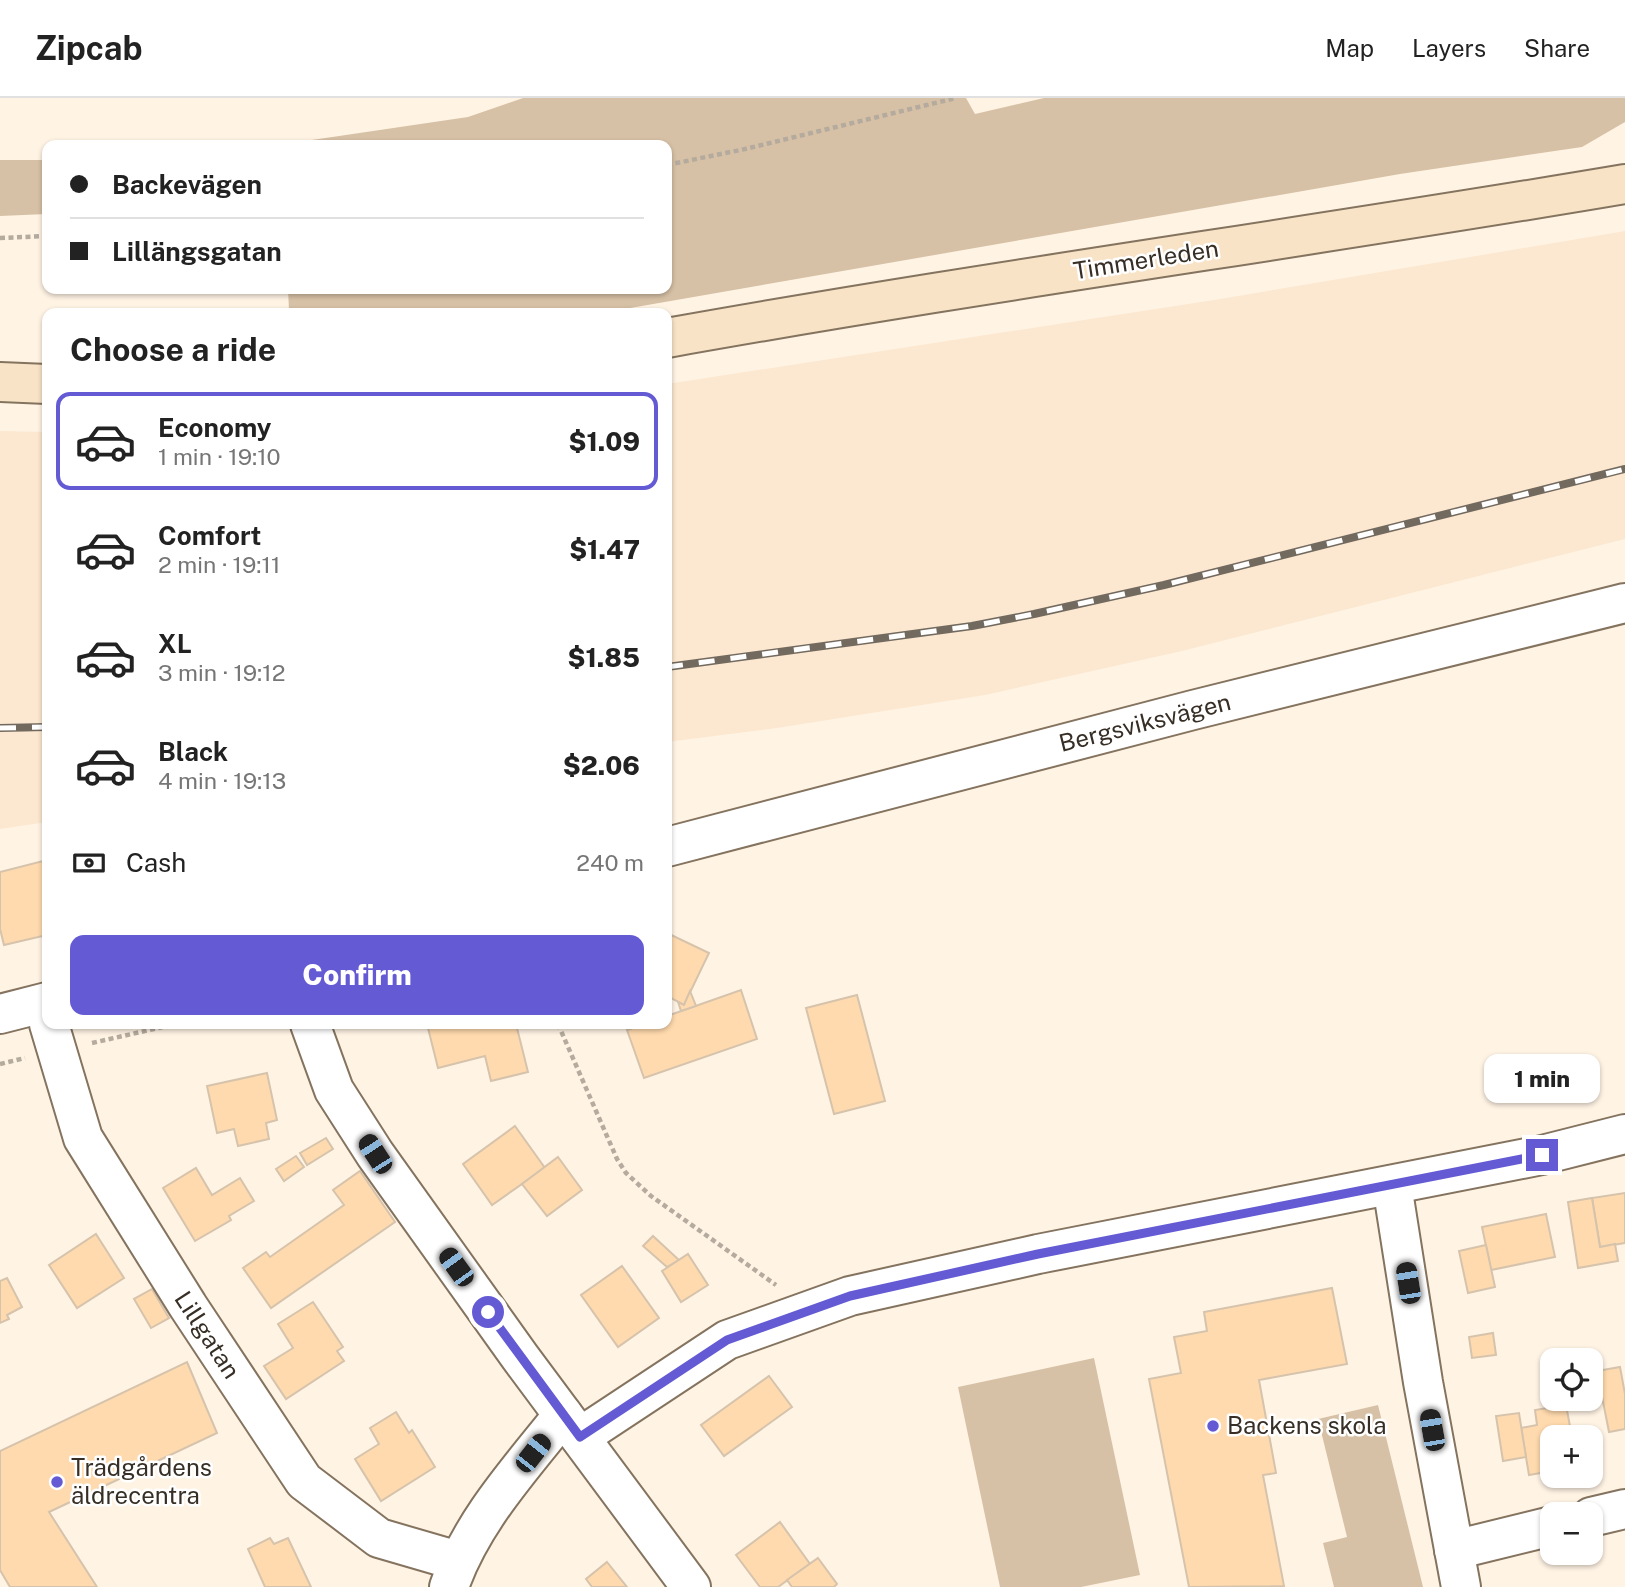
<!DOCTYPE html>
<meta charset="utf-8">
<style>
body{margin:0;font-family:"Public Sans",sans-serif;background:#f6f6f6;color:#222;height:100vh;display:flex;flex-direction:column;font-size:26px;white-space:nowrap}
*{box-sizing:border-box;margin:0}
p{font-size:23px;color:#767676}
.icon{flex:none;width:38px;height:38px;fill:none;stroke:currentColor;stroke-width:2;stroke-linecap:round;stroke-linejoin:round}
.map{position:relative;flex:1;overflow:hidden}
.side{position:absolute;left:42px;top:210px;width:630px;height:721px;display:flex;flex-direction:column;background:#fff;border-radius:14px;box-shadow:0 2px 5px #0004}
.side>*{flex:none}
.top-card{position:absolute;left:42px;top:42px;width:630px;height:154px;border-radius:14px;box-shadow:0 2px 5px #0004;display:grid;align-content:center;height:154px;padding:0 28px;background:#fff}
.tools{position:absolute;left:1540px;top:1250px;display:grid;gap:14px}
.tools a{display:grid;place-items:center;width:63px;height:63px;border-radius:14px;background:#fff;box-shadow:0 2px 5px #0004;font-size:35px}
.end{position:absolute;width:32px;height:32px;margin:-16px;border:9px solid #645bd4;background:#fff;box-shadow:0 0 0 4px #fff}
.from{border-radius:50%}
.bubble{position:absolute;height:49px;border-radius:14px;background:#fff;box-shadow:0 2px 5px #0004;font-size:23px;font-weight:800;line-height:49px;text-align:center}
.car{position:absolute;width:21px;height:42px;margin:-21px -10px;border-radius:9px;box-shadow:0 0 5px 2px #0007;background:linear-gradient(#222 24%,#8ab4d8 0 40%,#222 0 76%,#8ab4d8 0 86%,#222 0)}
.top-card b{display:flex;align-items:center;gap:24px;height:66px;font-size:26px}
.top-card b+b{border-top:2px solid #e0e0e0}
.top-card i{width:18px;height:18px;background:#222}
ul{padding:0;list-style:none}
li{display:flex;align-items:center;gap:21px;height:98px;margin:0 14px 10px;padding:0 14px;border:4px solid transparent;border-radius:14px}
li div{flex:1}
li b{display:block;font-size:26px}
li em{font-style:normal;font-weight:800}
li.current{border-color:#645bd4}
li>.icon{width:63px;height:63px;stroke-width:1.5}
h2{padding:0 28px;font-size:32px;line-height:84px}
.pay{display:flex;align-items:center;gap:18px;height:77px;padding:0 28px;font-size:26px}
.pay p{margin-inline-start:auto}
.primary-button{display:flex;gap:14px;margin-top:auto;padding:14px 28px}
.primary-button a{flex:1;height:80px;border-radius:14px;background:#645bd4;color:#fff;font-size:28px;font-weight:800;line-height:80px;text-align:center}
header{display:flex;align-items:center;gap:42px;box-sizing:border-box;height:98px;padding:0 35px;background:#fff;border-bottom:2px solid #e0e0e0}
header strong{font-size:33px}
nav{display:flex;gap:38px;margin-inline-start:auto;font-size:24px}
.map>svg:first-child{display:block}
.built{fill:#fce8d0}
.green{fill:#d7c1a6}
.building{fill:#ffdaae;stroke:#d6c3ac;stroke-width:2}
.lines{fill:none;stroke-linecap:round;stroke-linejoin:round}
.minor-casing{stroke:#84735e;stroke-width:42}
.secondary-casing{stroke:#84735e;stroke-width:42}
.path{stroke:#b4aa9d;stroke-width:4.5;stroke-dasharray:5 3.5;stroke-linecap:butt}
.minor{stroke:#fff;stroke-width:38}
.secondary{stroke:#f8e3c7;stroke-width:38}
.rail-casing{stroke:#736a5f;stroke-width:8}
.rail{stroke:#fff;stroke-width:5;stroke-dasharray:16;stroke-linecap:butt}
.route{stroke:#645bd4;stroke-width:9}
.poi-dot{fill:#645bd4;stroke:#fff;stroke-width:2.5}
.labels{text-anchor:middle;stroke-width:5;stroke-linejoin:round;paint-order:stroke}
.street-label{font-size:24px;fill:#372f26;stroke:#fff}
.poi-label{font-size:24px;fill:#372f26;stroke:#fff;text-anchor:start}
</style>
<header>
<strong>Zipcab</strong>
<nav><a>Map</a><a>Layers</a><a>Share</a></nav>
</header>
<div class="map">
<svg width="1625" height="1489" viewBox="0 0 1625 1489">
<rect width="100%" height="100%" fill="#fff3e4"/>
<g class="built">
<polygon points="1625,133 1625,441 1182,553 985,597 777,630 667,644 667,286 1214,202"/>
<polygon points="0,333 47,334 47,724 0,731"/>
</g>
<g class="green">
<polygon points="523,0 966,0 975,16 1044,0 1625,0 1625,24 1582,49 1400,76 613,213 595,215 293,215 289,212 288,191 667,191 667,47 278,47 468,19"/>
<polygon points="0,62 47,62 47,116 0,118"/>
<polygon points="1094,1260 1140,1477 1081,1489 1000,1489 958,1289"/>
<polygon points="1378,1307 1423,1489 1334,1489 1323,1445 1347,1439 1318,1321"/>
</g>
<g class="building">
<polygon points="47,762 47,837 4,847 0,831 0,774"/>
<polygon points="667,835 709,855 684,907 667,898"/>
<polygon points="741,892 757,941 644,980 627,932 645,926 667,926 667,918"/>
<polygon points="690,893 696,908 681,913 678,904 684,907"/>
<polygon points="857,897 885,1003 834,1016 806,910"/>
<polygon points="427,926 516,926 528,974 491,983 485,958 438,970"/>
<polygon points="267,975 277,1022 266,1025 269,1041 238,1048 234,1031 217,1035 207,988"/>
<polygon points="515,1028 545,1070 492,1107 463,1066"/>
<polygon points="326,1040 333,1051 307,1067 300,1055"/>
<polygon points="296,1058 304,1069 284,1083 276,1071"/>
<polygon points="558,1059 582,1092 547,1118 522,1086"/>
<polygon points="196,1070 212,1097 240,1080 254,1103 229,1118 231,1122 195,1143 163,1090"/>
<polygon points="360,1073 395,1124 271,1210 243,1170 266,1154 270,1159 344,1107 333,1092"/>
<polygon points="1625,1095 1625,1145 1600,1149 1592,1100"/>
<polygon points="1592,1100 1600,1149 1615,1146 1618,1163 1578,1170 1568,1104"/>
<polygon points="1546,1116 1555,1159 1491,1172 1482,1129"/>
<polygon points="96,1136 124,1180 77,1210 49,1167"/>
<polygon points="653,1138 679,1162 667,1169 643,1148"/>
<polygon points="1486,1147 1495,1189 1468,1195 1459,1153"/>
<polygon points="688,1156 708,1187 681,1204 662,1173"/>
<polygon points="622,1168 659,1220 618,1249 581,1197"/>
<polygon points="7,1180 22,1209 7,1217 9,1221 0,1225 0,1183"/>
<polygon points="1332,1190 1347,1266 1259,1282 1276,1375 1263,1377 1284,1488 1189,1489 1149,1281 1181,1275 1174,1239 1207,1233 1204,1214"/>
<polygon points="152,1191 169,1220 151,1230 134,1201"/>
<polygon points="313,1204 343,1249 337,1253 344,1263 286,1301 264,1268 293,1250 278,1226"/>
<polygon points="1493,1235 1496,1257 1472,1260 1469,1239"/>
<polygon points="187,1264 217,1335 49,1414 97,1489 10,1489 0,1472 0,1353"/>
<polygon points="1620,1269 1625,1296 1625,1331 1609,1334 1597,1273"/>
<polygon points="769,1278 792,1309 724,1358 701,1327"/>
<polygon points="1566,1307 1572,1339 1552,1339 1552,1373 1529,1377 1521,1330 1537,1327 1535,1312"/>
<polygon points="396,1314 409,1335 412,1332 435,1369 381,1403 355,1361 379,1346 370,1330"/>
<polygon points="1519,1315 1526,1359 1503,1363 1496,1318"/>
<polygon points="780,1424 810,1466 778,1489 760,1489 736,1457"/>
<polygon points="270,1440 274,1446 288,1440 311,1489 265,1489 248,1451"/>
<polygon points="818,1460 837,1486 834,1489 792,1489 787,1482"/>
<polygon points="607,1464 627,1489 592,1489 586,1481"/>
</g>
<g class="lines">
<g class="minor-casing">
<g id="minor">
<polyline points="667,749 1193,612 1625,505"/>
<polyline points="0,916 47,904"/>
<polyline points="49,926 83,1040 188,1208 304,1383 379,1440 458,1463"/>
<polyline points="310,926 334,992 375,1056 520,1259 691,1489"/>
<polyline points="1392,1087 1423,1284 1461,1489"/>
<polyline points="580,1339 727,1242 850,1198 1038,1156 1542,1057 1625,1036"/>
<polyline points="1591,1419 1625,1411"/>
<polyline points="1454,1452 1552,1428"/>
<path d="M449,1489C471,1424 521,1370 563,1317"/>
</g>
</g>
<g class="secondary-casing">
<g id="secondary">
<path d="M667,240C985,183 1306,140 1625,86"/>
<polyline points="0,284 47,286"/>
</g>
</g>
<g class="path">
<polyline points="667,67 745,51 956,0"/>
<polyline points="0,140 47,138"/>
<polyline points="558,926 617,1061 626,1075 651,1098 776,1187"/>
<polyline points="92,945 176,926"/>
<polyline points="0,966 25,960"/>
</g>
<use href="#minor" class="minor"/>
<use href="#secondary" class="secondary"/>
<g class="rail-casing">
<g id="rail">
<polyline points="667,569 972,528 1034,516 1164,487 1625,371"/>
<polyline points="0,630 47,629"/>
</g>
</g>
<use href="#rail" class="rail"/>
</g>
<g class="lines">
<polyline class="route" points="488,1214 580,1339 727,1242 850,1198 1038,1156 1542,1057"/>
</g>
<g class="poi-dot">
<circle cx="1213" cy="1328" r="7"/>
<circle cx="57" cy="1384" r="7"/>
</g>
<g class="labels">
<g class="street-label">
<text transform="translate(1146 162) rotate(-9)" y="8">Timmerleden</text>
<text transform="translate(1145 625) rotate(-14)" y="8">Bergsviksvägen</text>
<text transform="translate(207 1237) rotate(57)" y="8">Lillgatan</text>
</g>
<g class="poi-label">
<text x="1227" y="1336">Backens skola</text>
<text x="71" y="1378">Trädgårdens<tspan x="71" dy="28">äldrecentra</tspan></text>
</g>
</g>
</svg>
<div class="tools">
<a><svg class="icon" aria-label="locate" viewBox="0 0 24 24"><circle cx="12" cy="12" r="6"/><path d="M12 2v4M12 18v4M2 12h4M18 12h4"/></svg></a>
<a>+</a>
<a>−</a>
</div>
<i class="end from" style="left:488px;top:1214px"></i>
<i class="end" style="left:1542px;top:1057px"></i>
<div class="bubble" style="left:1484px;top:956px;width:116px">1 min</div>
<i class="car" style="left:375px;top:1056px;rotate:327deg"></i>
<i class="car" style="left:456px;top:1169px;rotate:324deg"></i>
<i class="car" style="left:1408px;top:1185px;rotate:351deg"></i>
<i class="car" style="left:1432px;top:1332px;rotate:350deg"></i>
<i class="car" style="left:533px;top:1355px;rotate:38deg"></i>
<div class="top-card">
<b><i class="from"></i>Backevägen</b>
<b><i></i>Lillängsgatan</b>
</div>
<section class="side">
<h2>Choose a ride</h2>
<ul>
<li class="current"><svg class="icon" aria-label="car" viewBox="0 0 24 24"><path d="M5 17H2v-5l4-1 3-4h7l3 4 3 1v5h-3M9 17h6M6 11h13"/><circle cx="7" cy="17" r="2"/><circle cx="17" cy="17" r="2"/></svg><div><b>Economy</b><p>1 min · 19:10</p></div><em>$1.09</em></li>
<li><svg class="icon" aria-label="car" viewBox="0 0 24 24"><path d="M5 17H2v-5l4-1 3-4h7l3 4 3 1v5h-3M9 17h6M6 11h13"/><circle cx="7" cy="17" r="2"/><circle cx="17" cy="17" r="2"/></svg><div><b>Comfort</b><p>2 min · 19:11</p></div><em>$1.47</em></li>
<li><svg class="icon" aria-label="car" viewBox="0 0 24 24"><path d="M5 17H2v-5l4-1 3-4h7l3 4 3 1v5h-3M9 17h6M6 11h13"/><circle cx="7" cy="17" r="2"/><circle cx="17" cy="17" r="2"/></svg><div><b>XL</b><p>3 min · 19:12</p></div><em>$1.85</em></li>
<li><svg class="icon" aria-label="car" viewBox="0 0 24 24"><path d="M5 17H2v-5l4-1 3-4h7l3 4 3 1v5h-3M9 17h6M6 11h13"/><circle cx="7" cy="17" r="2"/><circle cx="17" cy="17" r="2"/></svg><div><b>Black</b><p>4 min · 19:13</p></div><em>$2.06</em></li>
</ul>
<div class="pay"><svg class="icon" aria-label="cash" viewBox="0 0 24 24"><path d="M3 7h18v10H3z"/><circle cx="12" cy="12" r="2"/></svg>Cash<p>240 m</p></div>
<div class="primary-button"><a>Confirm</a></div>
</section>
</div>
